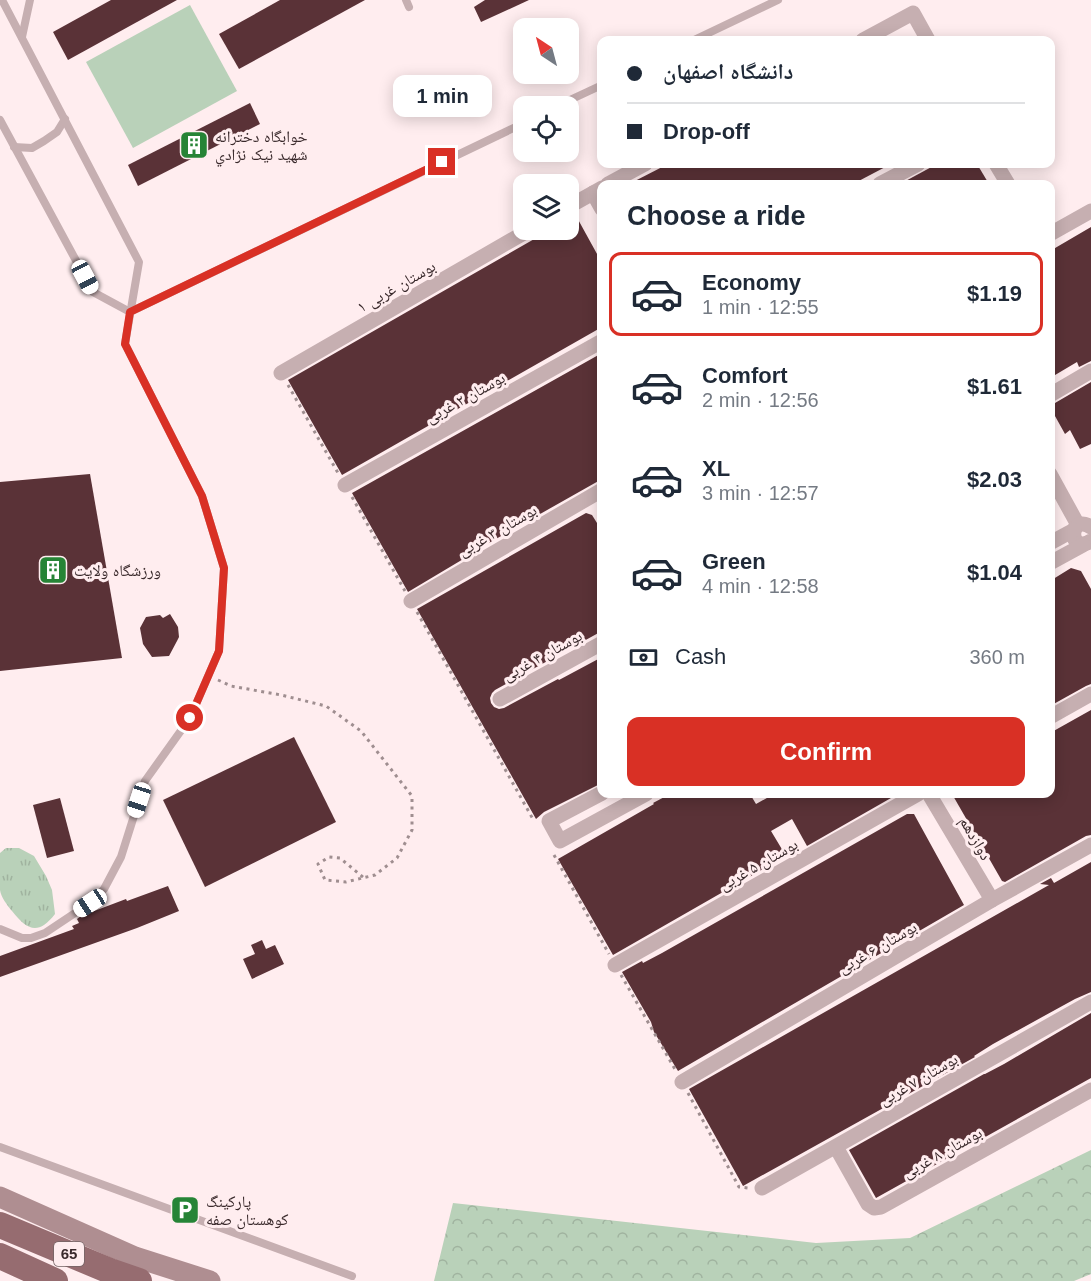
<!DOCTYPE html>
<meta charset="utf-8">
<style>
body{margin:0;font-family:Arial,"Noto Naskh Arabic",sans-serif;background:#f6f6f7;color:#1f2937;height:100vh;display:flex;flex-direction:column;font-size:22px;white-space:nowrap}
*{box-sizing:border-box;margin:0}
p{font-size:20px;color:#747a83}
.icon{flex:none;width:33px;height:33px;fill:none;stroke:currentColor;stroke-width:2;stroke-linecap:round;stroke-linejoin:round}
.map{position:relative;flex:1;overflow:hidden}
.side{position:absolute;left:597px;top:180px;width:458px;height:618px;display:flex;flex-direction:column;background:#fff;border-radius:12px;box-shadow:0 3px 15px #0003}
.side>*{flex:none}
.banner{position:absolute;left:597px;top:36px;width:458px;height:132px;border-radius:12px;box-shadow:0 3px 15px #0003;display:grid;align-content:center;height:132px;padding:0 30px;background:#fff}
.needle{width:39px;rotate:324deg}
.fabs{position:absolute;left:513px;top:18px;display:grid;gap:12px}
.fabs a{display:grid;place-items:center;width:66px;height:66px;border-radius:12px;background:#fff;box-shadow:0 3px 15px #0003;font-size:30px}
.end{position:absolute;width:27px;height:27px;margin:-14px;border:8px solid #d93025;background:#fff;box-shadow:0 0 0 3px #fff}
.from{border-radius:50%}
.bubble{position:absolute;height:42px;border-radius:12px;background:#fff;box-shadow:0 3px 15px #0003;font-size:20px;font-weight:800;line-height:42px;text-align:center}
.car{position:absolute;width:18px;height:36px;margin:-18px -9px;border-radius:8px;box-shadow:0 0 4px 2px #0007;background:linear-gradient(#fff 24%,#345 0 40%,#fff 0 76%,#345 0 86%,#fff 0)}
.banner b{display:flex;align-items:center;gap:21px;height:57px;font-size:22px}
.banner b+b{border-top:2px solid #e0e1e3}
.banner i{width:15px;height:15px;background:#1f2937}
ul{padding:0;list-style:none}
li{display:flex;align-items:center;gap:18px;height:84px;margin:0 12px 9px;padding:0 18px;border:3px solid transparent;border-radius:12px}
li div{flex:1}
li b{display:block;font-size:22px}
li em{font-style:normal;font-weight:800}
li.selected{border-color:#d93025}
li>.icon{width:54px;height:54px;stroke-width:1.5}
h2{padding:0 30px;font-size:27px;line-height:72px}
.pay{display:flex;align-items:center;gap:15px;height:66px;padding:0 30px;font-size:22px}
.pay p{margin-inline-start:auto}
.button{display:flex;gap:12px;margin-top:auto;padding:12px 30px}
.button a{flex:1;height:69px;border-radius:12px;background:#d93025;color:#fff;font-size:24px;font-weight:800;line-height:69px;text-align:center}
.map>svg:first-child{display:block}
.grass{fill:url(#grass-tufts)}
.park{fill:url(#park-crowns)}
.pitch{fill:#b9d1b9}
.building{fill:#5a3237}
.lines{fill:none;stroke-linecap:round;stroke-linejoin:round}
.path{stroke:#9f8e90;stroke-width:3;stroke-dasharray:3 4.5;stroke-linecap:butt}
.service{stroke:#c6afb1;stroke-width:8}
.minor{stroke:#c6afb1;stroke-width:15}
.secondary{stroke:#af8e91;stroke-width:21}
.trunk{stroke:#966c70;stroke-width:26}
.route{stroke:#d93025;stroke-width:8}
.labels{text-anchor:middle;stroke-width:6;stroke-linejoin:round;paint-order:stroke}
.shield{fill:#ffedef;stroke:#746466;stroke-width:1.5}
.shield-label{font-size:15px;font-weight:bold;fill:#39292b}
.poi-label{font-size:16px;fill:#39292b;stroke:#ffedef;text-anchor:start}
.street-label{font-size:16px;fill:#39292b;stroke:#ffedef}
</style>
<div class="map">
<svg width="1091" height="1281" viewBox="0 0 1091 1281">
<defs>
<pattern id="grass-tufts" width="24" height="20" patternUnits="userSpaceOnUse" patternTransform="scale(1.5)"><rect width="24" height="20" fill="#b9d1b9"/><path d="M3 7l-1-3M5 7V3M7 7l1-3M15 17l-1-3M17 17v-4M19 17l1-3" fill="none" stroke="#a0b39f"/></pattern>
<pattern id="park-crowns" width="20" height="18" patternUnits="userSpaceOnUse" patternTransform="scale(1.5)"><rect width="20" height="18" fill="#b9d1b9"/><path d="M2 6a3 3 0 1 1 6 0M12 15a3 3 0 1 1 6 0" fill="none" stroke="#a0b39f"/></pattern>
</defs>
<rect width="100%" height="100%" fill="#ffedef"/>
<path class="grass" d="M6,848H19L34,856L46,876L52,890L55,914C38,936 27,930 12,911C7,905 1,897 0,890C0,878 0,865 0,853Z"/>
<polygon class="park" points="1091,1150 1091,1274 1074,1281 434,1281 453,1203 816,1243 910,1238"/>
<polygon class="pitch" points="190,5 237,91 133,148 86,62"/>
<g class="building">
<polygon points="111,0 177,0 68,60 53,32"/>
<polygon points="280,0 365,0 239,69 219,34"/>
<polygon points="485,0 529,0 481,22 474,7"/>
<polygon points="250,103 260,124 138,186 128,165"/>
<polygon points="668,164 891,164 853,184 629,184"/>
<polygon points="937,164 977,164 989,184 900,184"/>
<polygon points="575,214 602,263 602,327 342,475 288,380 550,230 568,230 568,217"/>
<polygon points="1091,227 1091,361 1079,367 1077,362 1050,378 1050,251"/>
<polygon points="602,353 602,479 464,557 465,558 408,592 352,493"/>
<polygon points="1091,382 1091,444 1080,449 1070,430 1065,434 1050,407 1050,405 1055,403"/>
<polygon points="90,474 122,658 0,671 0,482"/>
<polygon points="586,513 592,515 602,531 602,631 495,690 492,693 490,698 491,703 494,707 499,709 504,708 558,679 559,680 602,657 602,783 544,812 536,819 417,609"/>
<polygon points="1071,568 1081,571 1091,589 1091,684 1086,686 1050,706 1050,581"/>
<polygon points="170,614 178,627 179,637 177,641 169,656 152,657 143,644 140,628 146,617 160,615 163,618"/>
<polygon points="1091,710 1091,835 1086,836 1005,882 1002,881 952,794 1050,794 1050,733"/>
<polygon points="294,737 336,822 205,887 163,800"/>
<polygon points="670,794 750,794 756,804 774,794 898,794 807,846 792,819 771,831 786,856 613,955 558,859 654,804 653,803"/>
<polygon points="60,798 74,851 47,858 33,805"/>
<polygon points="907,814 914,814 964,905 678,1071 654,1032 651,1022 622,972 642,961 643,963 662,953"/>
<polygon points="1091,862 1091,992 1075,999 993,1044 974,1056 975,1057 743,1186 689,1089 1049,885 1040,884 1051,878 1054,883"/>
<polygon points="168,886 179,911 137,928 0,977 0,956 74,929 72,926 79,923 77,919 81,916 126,899 127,901"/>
<polygon points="262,940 266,949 275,945 284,964 252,979 243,959 255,954 251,945"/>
<polygon points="1091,1013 1091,1078 876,1198 849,1150 984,1074 985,1074 1004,1064"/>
</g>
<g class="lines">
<g class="path">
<polyline points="288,385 338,473"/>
<polyline points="352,497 405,591"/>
<polyline points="417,612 534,821"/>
<polyline points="218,680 231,686 281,695 326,706 361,731 412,796 412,830 397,858 375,875 346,882 325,880 318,864 329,857 340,858 364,878"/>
<polyline points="554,855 609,954"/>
<polyline points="621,975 676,1071"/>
<polyline points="688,1093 739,1187 748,1188"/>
</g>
<g class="service">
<polyline points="406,0 409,7"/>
<polyline points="22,37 30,0"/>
<polyline points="694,40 778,0"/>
<polyline points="557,106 602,85"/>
<polyline points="0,120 93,292 130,312"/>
<polyline points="14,147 32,148 44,141 57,132 65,119"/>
<polyline points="130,312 524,123"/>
<polyline points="0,929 22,938 31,938 45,933 90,903 104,889 121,857 145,781 190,718 219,651 224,568 202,496 125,344 139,262 2,0"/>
<polyline points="0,1147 352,1276"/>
</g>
<g class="minor">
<polyline points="863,40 913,13 928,40"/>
<polyline points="996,164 1008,184"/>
<polyline points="608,184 645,164"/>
<polyline points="880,184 918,164"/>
<polyline points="593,193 602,209"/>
<polyline points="568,207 602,188"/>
<polyline points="1050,234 1091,211"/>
<polyline points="281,373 529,230"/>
<polyline points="1050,395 1091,371"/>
<polyline points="1050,474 1078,525"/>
<polyline points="345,485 602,341"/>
<path d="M1091,527C1068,513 1068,555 1091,541"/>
<polyline points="1050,543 1074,530"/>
<polyline points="1050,563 1083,545"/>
<polyline points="411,601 602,490"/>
<polyline points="500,699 602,643"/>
<polyline points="1050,717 1091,694"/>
<polyline points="602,793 549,821 560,841 646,794"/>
<polyline points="929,794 992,900"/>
<polyline points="615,965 918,794"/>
<polyline points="682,1082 992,900 1091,845"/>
<polyline points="836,1147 868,1204 874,1208 881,1207 1091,1090"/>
<polyline points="762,1188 1091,1002"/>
</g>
<polyline class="secondary" points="0,1197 135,1257 210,1281"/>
<g class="trunk">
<polyline points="0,1225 110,1271 139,1281"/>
<polyline points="0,1256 55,1281"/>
</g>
</g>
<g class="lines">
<polyline class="route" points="190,718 219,651 224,568 202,496 125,344 130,312 442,162"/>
</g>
<defs>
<g id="building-square" transform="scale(1.5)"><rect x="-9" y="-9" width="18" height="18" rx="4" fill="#268436" stroke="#ffedef"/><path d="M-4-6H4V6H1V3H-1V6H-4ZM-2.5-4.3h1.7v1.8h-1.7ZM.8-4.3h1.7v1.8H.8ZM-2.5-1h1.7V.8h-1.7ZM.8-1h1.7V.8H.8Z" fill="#fff"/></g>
<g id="parking-square" transform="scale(1.5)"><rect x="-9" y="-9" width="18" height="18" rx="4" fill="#268436" stroke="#ffedef"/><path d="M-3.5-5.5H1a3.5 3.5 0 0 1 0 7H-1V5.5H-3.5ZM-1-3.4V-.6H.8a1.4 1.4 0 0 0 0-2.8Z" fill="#fff"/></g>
</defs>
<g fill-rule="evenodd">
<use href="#building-square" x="194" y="145"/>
<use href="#building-square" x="53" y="570"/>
<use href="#parking-square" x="185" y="1210"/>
</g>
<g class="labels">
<rect class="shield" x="54" y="1242" width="30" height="24" rx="4.5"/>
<g class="shield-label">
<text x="69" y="1259">65</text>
</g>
<g class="poi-label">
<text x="215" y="142">خوابگاه دخترانه<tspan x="215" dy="18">شهيد نيک نژادي</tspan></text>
<text x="74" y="576">ورزشگاه ولایت</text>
<text x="206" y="1207">پارکینگ<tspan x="206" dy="18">کوهستان صفه</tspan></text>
</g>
<g class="street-label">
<text transform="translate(396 286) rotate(-30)" y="6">بوستان غربی ۱</text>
<text transform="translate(465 397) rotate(-29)" y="6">بوستان ۲ غربی</text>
<text transform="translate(497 530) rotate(-30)" y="6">بوستان ۳ غربی</text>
<text transform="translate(542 655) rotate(-29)" y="6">بوستان ۴ غربی</text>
<text transform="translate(976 838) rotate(60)" y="6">دوازدهم</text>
<text transform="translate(758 864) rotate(-30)" y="6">بوستان ۵ غربی</text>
<text transform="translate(877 947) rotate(-30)" y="6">بوستان ۶ غربی</text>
<text transform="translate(918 1079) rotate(-30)" y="6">بوستان ۷ غربی</text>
<text transform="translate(942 1152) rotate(-29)" y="6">بوستان ۸ غربی</text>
</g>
</g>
</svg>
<div class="fabs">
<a><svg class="needle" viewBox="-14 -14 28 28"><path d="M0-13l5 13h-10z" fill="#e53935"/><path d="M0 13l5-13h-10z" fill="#747a83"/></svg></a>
<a><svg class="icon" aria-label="locate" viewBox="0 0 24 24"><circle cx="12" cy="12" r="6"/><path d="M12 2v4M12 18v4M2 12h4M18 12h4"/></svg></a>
<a><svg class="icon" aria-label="layers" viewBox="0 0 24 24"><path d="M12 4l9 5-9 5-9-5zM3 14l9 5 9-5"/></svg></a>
</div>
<i class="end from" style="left:190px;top:718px"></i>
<i class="end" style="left:442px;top:162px"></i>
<div class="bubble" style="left:393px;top:75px;width:99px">1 min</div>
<i class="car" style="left:85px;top:277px;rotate:152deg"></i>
<i class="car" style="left:139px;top:800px;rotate:198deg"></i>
<i class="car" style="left:90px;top:903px;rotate:237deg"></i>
<div class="banner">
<b><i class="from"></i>دانشگاه اصفهان</b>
<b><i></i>Drop-off</b>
</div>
<section class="side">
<h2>Choose a ride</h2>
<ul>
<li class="selected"><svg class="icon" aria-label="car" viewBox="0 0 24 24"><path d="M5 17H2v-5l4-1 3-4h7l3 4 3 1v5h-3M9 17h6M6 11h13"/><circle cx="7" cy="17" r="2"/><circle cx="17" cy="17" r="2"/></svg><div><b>Economy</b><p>1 min · 12:55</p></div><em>$1.19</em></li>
<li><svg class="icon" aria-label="car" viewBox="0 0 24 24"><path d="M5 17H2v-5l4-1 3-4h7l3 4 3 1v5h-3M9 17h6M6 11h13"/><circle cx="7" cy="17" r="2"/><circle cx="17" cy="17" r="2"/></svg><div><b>Comfort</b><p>2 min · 12:56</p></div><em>$1.61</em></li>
<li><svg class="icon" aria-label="car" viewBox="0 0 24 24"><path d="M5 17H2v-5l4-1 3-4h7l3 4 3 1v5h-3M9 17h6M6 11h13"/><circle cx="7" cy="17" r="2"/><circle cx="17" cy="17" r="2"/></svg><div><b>XL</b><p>3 min · 12:57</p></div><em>$2.03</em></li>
<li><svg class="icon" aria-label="car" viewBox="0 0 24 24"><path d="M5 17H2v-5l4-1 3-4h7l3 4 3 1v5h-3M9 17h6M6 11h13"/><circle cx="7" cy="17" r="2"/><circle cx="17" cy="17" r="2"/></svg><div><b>Green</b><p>4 min · 12:58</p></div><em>$1.04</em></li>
</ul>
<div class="pay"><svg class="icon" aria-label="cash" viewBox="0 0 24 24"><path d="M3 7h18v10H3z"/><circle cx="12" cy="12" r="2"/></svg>Cash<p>360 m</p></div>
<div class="button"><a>Confirm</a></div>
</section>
</div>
